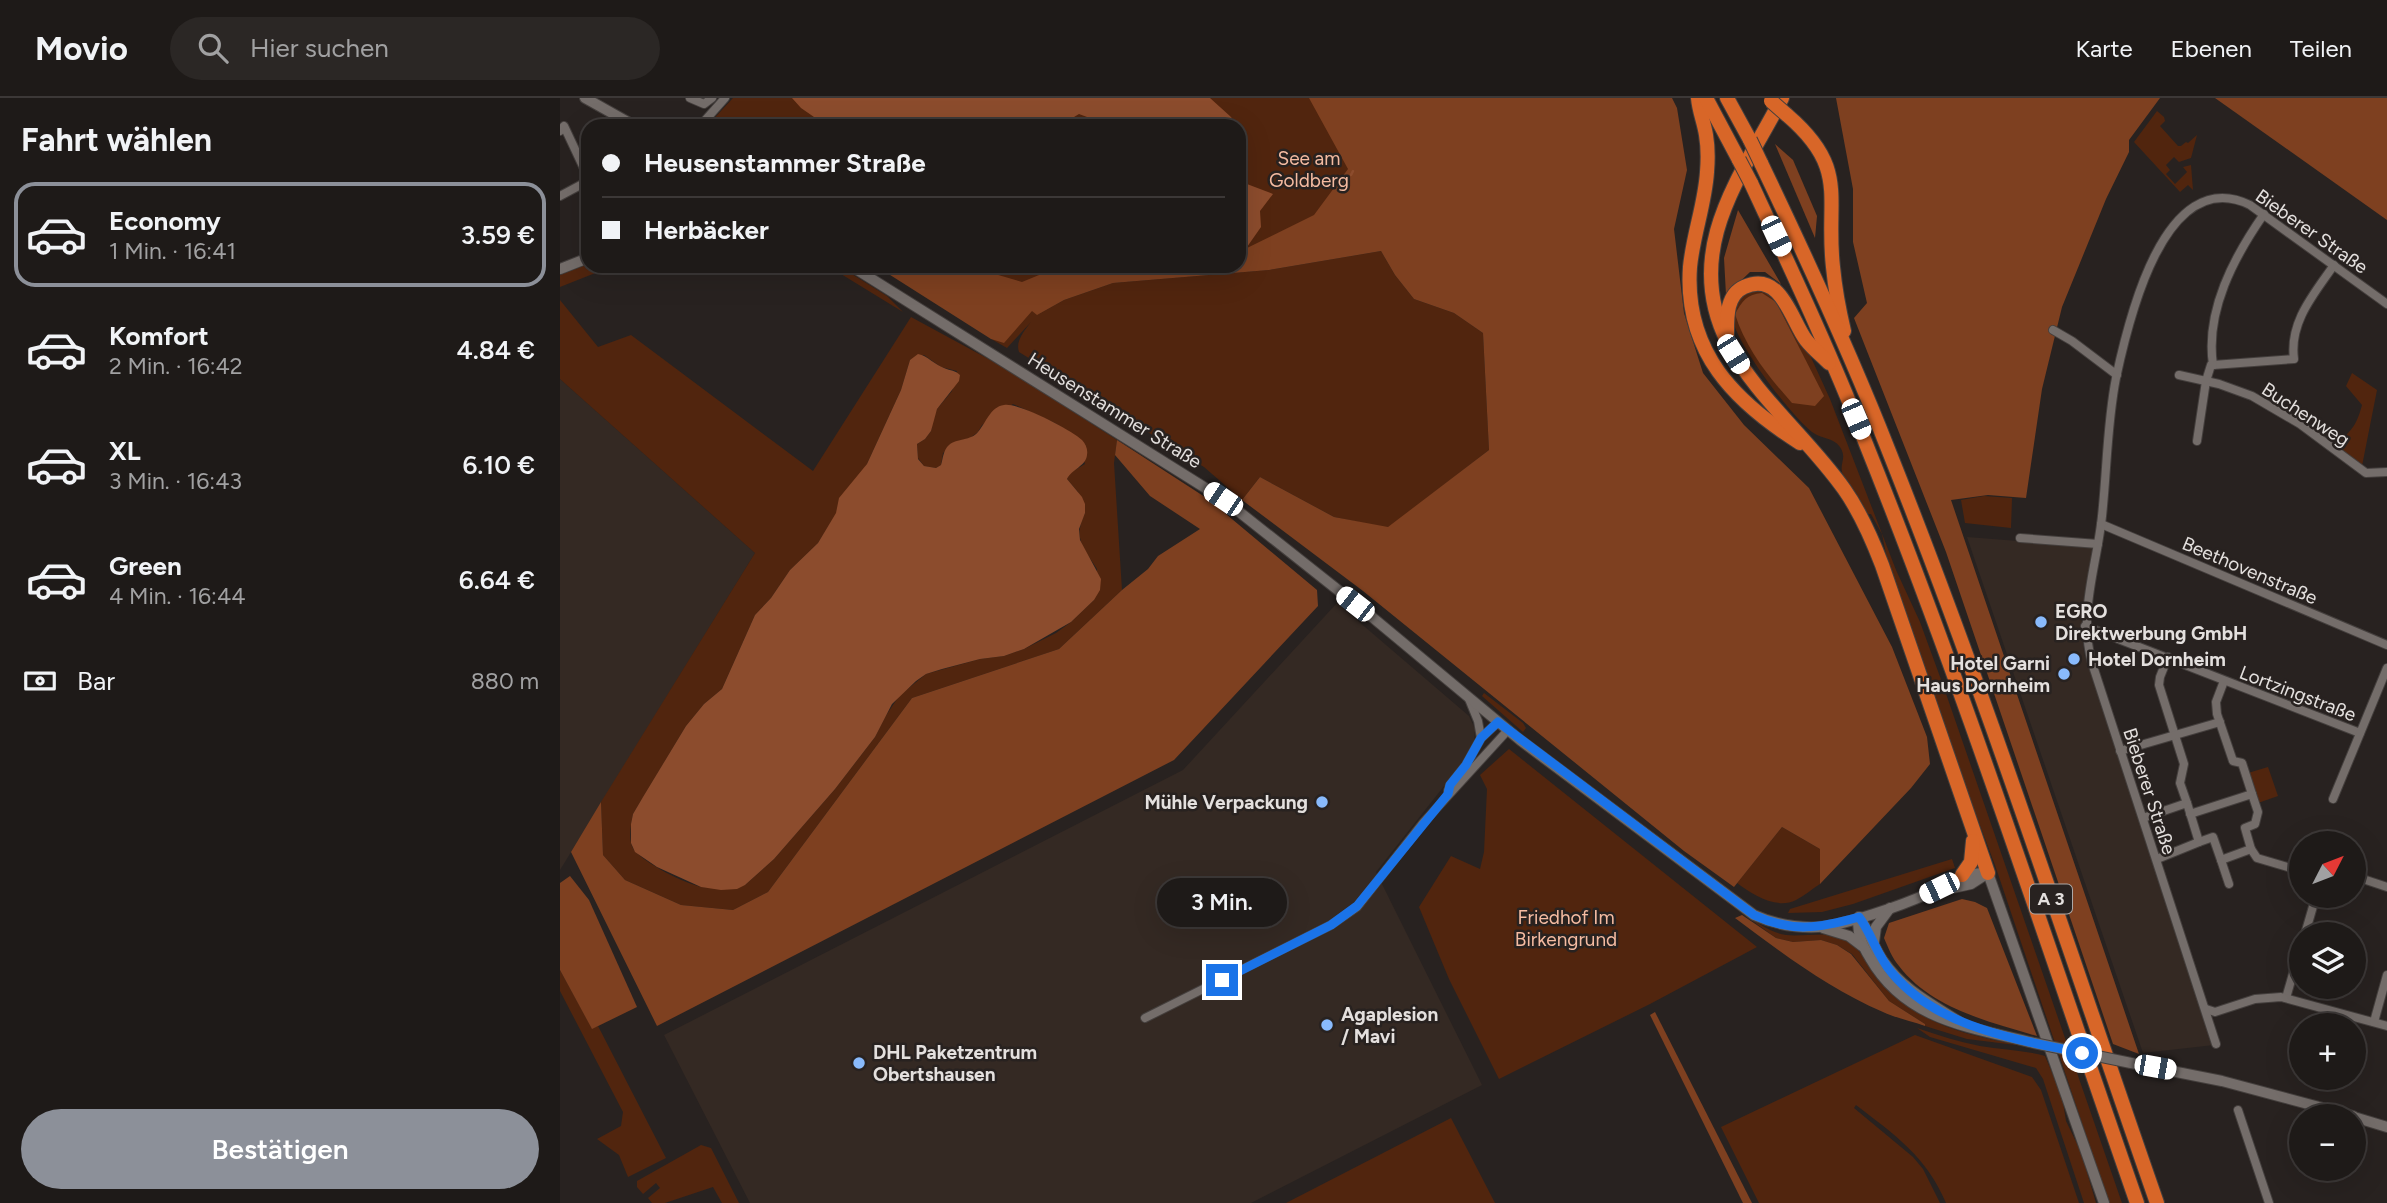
<!DOCTYPE html>
<html lang="de">
<meta charset="utf-8">
<style>
body{margin:0;font-family:Figtree,sans-serif;background:#2b2725;color:#f1f3f6;height:100vh;display:flex;flex-direction:column;font-size:26px;white-space:nowrap}
*{box-sizing:border-box;margin:0}
p{font-size:23px;color:#a1a1a2}
.icon{flex:none;width:38px;height:38px;fill:none;stroke:currentColor;stroke-width:2;stroke-linecap:round;stroke-linejoin:round}
.map{position:relative;flex:1;overflow:hidden}
.drawer{display:flex;flex-direction:column;background:#1e1a18;width:560px}
.drawer>*{flex:none}
.banner{position:absolute;left:21px;top:21px;width:665px;height:154px;border-radius:21px;box-shadow:0 7px 28px #0002,0 0 0 2px #3c3837;display:grid;align-content:center;height:154px;padding:0 21px;background:#1e1a18}
.needle{width:46px;rotate:48deg}
.fabs{position:absolute;left:1729px;top:733px;display:grid;gap:14px}
.fabs a{display:grid;place-items:center;width:77px;height:77px;border-radius:50%;background:#1e1a18;box-shadow:0 7px 28px #0002,0 0 0 2px #3c3837;font-size:35px}
.end{position:absolute;width:32px;height:32px;margin:-16px;border:9px solid #1a73e8;background:#fff;box-shadow:0 0 0 4px #fff}
.from{border-radius:50%}
.bubble{position:absolute;height:49px;border-radius:24px;background:#1e1a18;box-shadow:0 7px 28px #0002,0 0 0 2px #3c3837;font-size:23px;font-weight:600;line-height:49px;text-align:center}
.car{position:absolute;width:21px;height:42px;margin:-21px -10px;border-radius:9px;box-shadow:0 0 5px 2px #0007;background:linear-gradient(#fff 24%,#345 0 40%,#fff 0 76%,#345 0 86%,#fff 0)}
.banner b{display:flex;align-items:center;gap:24px;height:66px;font-size:26px}
.banner b+b{border-top:2px solid #3c3837}
.banner i{width:18px;height:18px;background:#f1f3f6}
ul{padding:0;list-style:none}
li{display:flex;align-items:center;gap:21px;height:105px;margin:0 14px 10px;padding:0 7px;border:4px solid transparent;border-radius:21px}
li div{flex:1}
li b{display:block;font-size:26px}
li em{font-style:normal;font-weight:600}
li.current{border-color:#8c9099}
li>.icon{width:63px;height:63px;stroke-width:1.5}
h2{padding:0 21px;font-size:32px;line-height:84px}
.pay{display:flex;align-items:center;gap:18px;height:77px;padding:0 21px;font-size:26px}
.pay p{margin-inline-start:auto}
.button{display:flex;gap:14px;margin-top:auto;padding:14px 21px}
.button a{flex:1;height:80px;border-radius:42px;background:#8c9099;color:#fff;font-size:28px;font-weight:600;line-height:80px;text-align:center}
header{display:flex;align-items:center;gap:42px;box-sizing:border-box;height:98px;padding:0 35px;background:#1e1a18;border-bottom:2px solid #3c3837}
header strong{font-size:33px}
nav{display:flex;gap:38px;margin-inline-start:auto;font-size:24px}
.search{width:490px;height:63px;background:#2b2725;display:flex;align-items:center;gap:18px;box-sizing:border-box;padding:0 24px;border-radius:38px;color:#a1a1a2;font-size:26px}
main{display:flex;flex:1;min-height:0}
.map>svg:first-child{display:block}
.built{fill:#342923}
.green{fill:#51250e;fill-rule:evenodd}
.forest{fill:#7e4020}
.water{fill:#8c4c2d}
.lines{fill:none;stroke-linecap:round;stroke-linejoin:round}
.stream{stroke:#8c4c2d;stroke-width:2.5}
.street-casing{stroke:#443f3d;stroke-width:10}
.secondary-casing{stroke:#443f3d;stroke-width:12}
.highway-casing{stroke:#443f3d;stroke-width:16}
.street{stroke:#746d6a;stroke-width:8}
.secondary{stroke:#746d6a;stroke-width:10}
.highway{stroke:#d86628;stroke-width:14}
.secondary-bridge-casing{stroke:#443f3d;stroke-width:12;stroke-linecap:butt}
.highway-bridge-casing{stroke:#443f3d;stroke-width:16;stroke-linecap:butt}
.secondary-bridge{stroke:#746d6a;stroke-width:10}
.highway-bridge{stroke:#d86628;stroke-width:14}
.route{stroke:#1a73e8;stroke-width:9}
.poi-dot{fill:#89bafc;stroke:#282220;stroke-width:2.5}
.labels{text-anchor:middle;stroke-width:5;stroke-linejoin:round;paint-order:stroke}
.shield{fill:#282220;stroke:#aca7a5;stroke-width:2}
.shield-label{font-size:18px;font-weight:bold;fill:#e4e0de}
.park-label{font-size:19px;fill:#f5bba1;stroke:#282220}
.street-label{font-size:19px;fill:#e4e0de;stroke:#282220}
.poi-label{font-size:19px;font-weight:bold;fill:#e4e0de;stroke:#282220;text-anchor:start}
</style>
<header>
<strong>Movio</strong>
<div class="search"><svg class="icon" aria-label="search" viewBox="0 0 24 24"><circle cx="10" cy="10" r="6"/><path d="M15 15l6 6"/></svg>Hier suchen</div>
<nav><a>Karte</a><a>Ebenen</a><a>Teilen</a></nav>
</header>
<main>
<section class="drawer">
<h2>Fahrt wählen</h2>
<ul>
<li class="current"><svg class="icon" aria-label="car" viewBox="0 0 24 24"><path d="M5 17H2v-5l4-1 3-4h7l3 4 3 1v5h-3M9 17h6M6 11h13"/><circle cx="7" cy="17" r="2"/><circle cx="17" cy="17" r="2"/></svg><div><b>Economy</b><p>1 Min. · 16:41</p></div><em>3.59 €</em></li>
<li><svg class="icon" aria-label="car" viewBox="0 0 24 24"><path d="M5 17H2v-5l4-1 3-4h7l3 4 3 1v5h-3M9 17h6M6 11h13"/><circle cx="7" cy="17" r="2"/><circle cx="17" cy="17" r="2"/></svg><div><b>Komfort</b><p>2 Min. · 16:42</p></div><em>4.84 €</em></li>
<li><svg class="icon" aria-label="car" viewBox="0 0 24 24"><path d="M5 17H2v-5l4-1 3-4h7l3 4 3 1v5h-3M9 17h6M6 11h13"/><circle cx="7" cy="17" r="2"/><circle cx="17" cy="17" r="2"/></svg><div><b>XL</b><p>3 Min. · 16:43</p></div><em>6.10 €</em></li>
<li><svg class="icon" aria-label="car" viewBox="0 0 24 24"><path d="M5 17H2v-5l4-1 3-4h7l3 4 3 1v5h-3M9 17h6M6 11h13"/><circle cx="7" cy="17" r="2"/><circle cx="17" cy="17" r="2"/></svg><div><b>Green</b><p>4 Min. · 16:44</p></div><em>6.64 €</em></li>
</ul>
<div class="pay"><svg class="icon" aria-label="cash" viewBox="0 0 24 24"><path d="M3 7h18v10H3z"/><circle cx="12" cy="12" r="2"/></svg>Bar<p>880 m</p></div>
<div class="button"><a>Bestätigen</a></div>
</section>
<div class="map">
<svg width="1827" height="1105" viewBox="0 0 1827 1105">
<rect width="100%" height="100%" fill="#282220"/>
<g class="built">
<polygon points="0,281 195,455 0,772"/>
<polygon points="1407,439 1536,449 1522,523 1524,555 1654,947 1583,955"/>
<polygon points="777,505 909,618 915,631 914,645 907,659 816,774 922,987 691,1105 190,1105 104,937 623,672"/>
</g>
<g class="green">
<polygon points="173,0 839,0 888,55 679,163 679,28 147,28"/>
<polygon points="1597,13 1604,19 1605,23 1600,28 1618,48 1621,48 1626,44 1628,45 1637,37 1631,60 1619,64 1614,59 1606,67 1610,72 1606,76 1615,86 1627,74 1623,69 1631,67 1633,92 1628,87 1620,94 1574,44"/>
<path d="M821,153L835,177L854,201L894,215L923,235L929,352L828,430L774,419L700,379L682,402L644,369L459,254C455,243 465,232 471,224L447,250L433,242L374,168H650L556,171L477,217L504,202L553,185L709,172Z"/>
<polygon points="28,166 28,168 53,168 0,189 0,177"/>
<polygon points="268,168 279,168 327,198 343,214"/>
<path d="M1191,191L1212,195L1249,255L1270,301L1336,472L1360,524L1383,587L1562,1105H1549L1435,767L1405,688L1379,610L1329,471L1322,436L1311,416H1307C1301,406 1284,385 1282,374C1280,364 1287,360 1280,349C1273,339 1261,341 1252,334C1233,320 1169,238 1172,215C1174,203 1181,198 1191,191Z"/>
<path d="M0,202L38,249L71,237L253,373L351,219L445,270L557,342L554,365L562,492L499,551L352,600L208,794L173,812L121,807L65,782L43,757L41,704L195,455L0,281ZM364,257L381,269L397,273L392,293L377,311L373,320L371,333L365,341L357,346L358,360L364,368L376,370L381,367L383,355L396,344L410,340L418,334L422,327L453,306L495,325L516,338L525,366L510,375L507,381L518,394L525,415C513,441 523,449 537,471L534,502L511,524L496,535L464,551L444,558L420,561L366,576L339,598L325,619L315,639L275,691L214,761L185,787C171,788 155,791 142,789C125,786 85,765 75,753C67,743 71,727 73,716L126,628L144,606L162,591L195,517L211,500L230,472L258,445L307,366L341,292L350,262Z"/>
<path d="M1792,275L1817,292L1802,368L1775,348C1790,333 1796,330 1802,307L1786,288Z"/>
<polygon points="1424,398 1452,400 1451,430 1405,425 1401,402"/>
<polygon points="924,595 963,625 966,630 963,634 922,598"/>
<polygon points="949,651 1197,849 1090,906 939,981 889,881 859,809 891,758 920,771 924,754 927,691 920,677"/>
<polygon points="1708,669 1718,698 1698,705 1688,675"/>
<path d="M1222,729L1260,751V786C1252,791 1244,798 1236,802C1216,812 1192,796 1177,785Z"/>
<polygon points="1392,761 1395,770 1293,806 1262,814 1228,815 1230,811"/>
<path d="M1183,816C1196,823 1210,835 1226,837C1242,839 1271,833 1284,840C1303,851 1309,872 1325,888C1366,930 1409,937 1464,948L1407,941L1365,928V926L1329,903L1292,856L1277,847L1261,842L1233,844L1216,840Z"/>
<polygon points="0,872 32,930 38,928 106,1060 68,1079 59,1057 37,1041 61,1028 63,1014 0,893"/>
<path d="M1357,930C1378,937 1399,944 1420,948C1442,952 1464,952 1485,958L1502,998L1506,1023L1521,1054L1536,1105H1524L1483,981L1476,970L1370,939Z"/>
<path d="M1355,937L1472,979L1481,992L1519,1105H1386C1366,1058 1335,1037 1296,1007L1294,1010L1353,1059L1363,1071L1380,1105H1199L1161,1029Z"/>
<polygon points="891,1020 935,1105 726,1105"/>
<polygon points="141,1047 151,1050 179,1105 162,1105 153,1089 105,1105 92,1105 88,1100 100,1090 96,1085 83,1096 77,1089 77,1083"/>
</g>
<g class="forest">
<polygon points="749,0 1112,0 1117,10 1127,72 1114,131 1124,215 1143,275 1184,327 1249,390 1332,549 1367,639 1370,666 1351,690 1260,786 1260,751 1222,729 1174,789 1124,753 803,493 682,402 700,379 774,419 828,429 929,352 923,235 894,215 854,201 835,177 821,153 709,172 553,185 504,202 477,217 472,213 444,245 431,241 316,168 419,168 428,174 462,184 501,168 679,168 679,149 687,150 754,117 788,71"/>
<polygon points="1276,0 1600,0 1569,42 1569,54 1546,101 1502,209 1482,291 1466,400 1428,397 1391,402 1579,956 1553,946 1386,454 1294,220 1307,205 1293,144 1293,91"/>
<polygon points="1655,0 1827,0 1827,122"/>
<polygon points="1215,46 1233,62 1257,118 1255,140"/>
<polygon points="1178,112 1221,186 1205,174 1190,174 1166,197 1164,160"/>
<path d="M1202,195L1216,204L1264,298L1255,308L1232,305C1208,278 1186,251 1175,216C1182,203 1187,196 1202,195Z"/>
<polygon points="557,342 648,401 757,492 758,508 614,662 97,928 11,754 41,704 43,757 65,782 121,807 173,812 208,794 352,600 499,551 562,492 588,471 598,458 640,431 590,398 555,357"/>
<polygon points="10,778 29,802 77,909 32,931 0,872 0,785"/>
<path d="M1402,801L1415,804L1427,810L1477,938C1429,924 1371,910 1339,868C1332,860 1328,849 1324,840L1329,825Z"/>
<path d="M1182,817L1216,840L1233,844L1261,842L1277,847L1291,856L1329,903L1365,926V928C1351,923 1336,920 1323,914C1269,891 1222,855 1175,820Z"/>
<polygon points="1095,914 1192,1105 1183,1105 1090,917"/>
</g>
<g class="water">
<polygon points="232,0 650,0 671,19 674,24 673,28 530,28 527,19 519,16 514,19 518,28 267,28 241,10"/>
<polygon points="679,83 713,96 700,113 701,129 687,149 679,147"/>
<path d="M358,256C368,258 375,267 384,270C391,273 395,272 400,277L399,283L377,311L371,333L365,341L357,346L358,361L364,368L376,370L381,367C383,361 383,352 389,347C397,340 411,343 418,334C426,325 430,309 444,307C458,304 512,332 522,342C526,346 528,352 527,357C526,368 512,371 507,381L522,399L525,406V415L519,431L520,442L541,481L540,492L534,502L511,524L464,551L444,558L420,561L382,571L366,576L356,583L332,606L315,639L275,691L214,761L185,787L177,791L161,792L141,789L97,769L75,754L71,745V726L73,716L83,699L126,628L144,606L162,591L195,517L211,500L230,472L258,445L276,415L279,400L307,366L341,292L350,262Z"/>
</g>
<g class="lines">
<polyline class="stream" points="791,77 793,73"/>
<g class="street-casing">
<g id="street">
<polyline points="130,0 144,6 152,0"/>
<polyline points="140,28 165,0"/>
<polyline points="0,33 4,28 28,79"/>
<polyline points="0,98 28,83"/>
<polyline points="1493,232 1512,243 1557,277"/>
<path d="M1653,267L1734,261C1729,224 1754,196 1774,167"/>
<path d="M1653,267C1645,213 1674,159 1704,116"/>
<polyline points="1619,277 1659,286 1692,298 1740,326 1806,375 1827,374"/>
<polyline points="1637,343 1646,283 1651,267 1653,267"/>
<polyline points="1541,426 1827,547"/>
<polyline points="1460,440 1538,446"/>
<polyline points="1525,528 1800,635"/>
<polyline points="1608,559 1600,579 1599,587 1624,666 1620,685 1627,705"/>
<polyline points="1664,583 1656,604 1657,616 1673,663 1682,665 1692,696"/>
<polyline points="909,601 918,623 921,640"/>
<polyline points="1560,653 1660,624"/>
<polyline points="888,693 890,687 906,667 921,640 938,624"/>
<polyline points="1773,701 1827,570"/>
<polyline points="1630,716 1692,696 1698,714 1695,726 1685,730 1691,751 1661,762 1653,739 1639,744"/>
<polyline points="1583,720 1627,705 1639,744 1597,761"/>
<polyline points="1691,751 1697,760 1741,773"/>
<polyline points="1661,762 1669,786"/>
<polyline points="1794,778 1827,789"/>
<polyline points="1745,836 1756,798"/>
<polyline points="1726,900 1741,848"/>
<polyline points="1646,911 1655,914 1695,901 1721,899 1827,928"/>
<polyline points="585,920 771,827 797,809 863,725 948,632"/>
<polyline points="1814,924 1827,877"/>
<path d="M1656,946L1532,565C1518,514 1537,468 1542,418C1547,372 1547,325 1556,280C1568,224 1604,65 1690,107L1827,206"/>
<polyline points="1678,1012 1709,1105"/>
</g>
</g>
<g class="secondary-casing">
<g id="secondary">
<polyline points="25,0 75,28"/>
<path d="M291,168L663,401L812,519L960,642L1194,817C1214,826 1235,830 1258,829C1283,828 1343,807 1367,796C1390,786 1402,774 1428,775"/>
<polyline points="0,171 28,160"/>
<polyline points="1428,775 1544,1105"/>
<polyline points="1384,792 1411,786 1428,775"/>
<path d="M1299,819C1296,834 1302,847 1310,860C1346,923 1410,929 1474,945"/>
<path d="M1299,819C1309,832 1313,849 1323,863C1343,892 1372,906 1401,925"/>
<polyline points="1263,830 1289,838 1302,848"/>
<polyline points="1314,844 1316,829 1330,810"/>
<polyline points="1571,965 1662,983 1793,1018"/>
<polyline points="1794,1019 1827,1029"/>
</g>
</g>
<g class="highway-casing">
<g id="highway">
<path d="M1138,0C1139,13 1144,24 1146,37C1148,49 1148,62 1147,74C1145,106 1133,137 1130,169C1124,254 1175,304 1240,345"/>
<polyline points="1146,0 1179,62"/>
<polyline points="1167,0 1190,42"/>
<path d="M1222,0C1200,43 1170,86 1157,133C1125,250 1226,309 1284,391C1301,415 1312,441 1322,467L1428,775"/>
<path d="M1227,17C1290,71 1265,99 1273,169C1275,190 1279,212 1284,233"/>
<path d="M1201,65C1246,159 1290,254 1328,351C1427,599 1509,853 1597,1105"/>
<path d="M1191,85C1230,169 1270,254 1304,341C1405,592 1488,850 1577,1105"/>
<path d="M1167,237C1167,220 1166,197 1184,189C1221,172 1231,222 1246,242C1253,251 1262,258 1269,265"/>
<polyline points="1402,777 1411,764 1413,743"/>
</g>
</g>
<use href="#street" class="street"/>
<use href="#secondary" class="secondary"/>
<use href="#highway" class="highway"/>
<g class="secondary-bridge-casing">
<polyline id="secondary-bridge" points="1474,945 1571,965"/>
</g>
<g class="highway-bridge-casing">
<g id="highway-bridge">
<polyline points="1211,3 1227,17"/>
<polyline points="1190,42 1201,65"/>
<polyline points="1179,62 1191,85"/>
</g>
</g>
<use href="#secondary-bridge" class="secondary-bridge"/>
<use href="#highway-bridge" class="highway-bridge"/>
</g>
<g class="lines">
<path class="route" d="M662,882L771,827L797,808L888,696L890,687L906,667L921,640L938,624L1194,817C1232,835 1260,830 1299,819C1312,836 1317,858 1332,875C1378,930 1456,941 1522,955"/>
</g>
<g class="poi-dot">
<circle cx="1481" cy="524" r="7"/>
<circle cx="1514" cy="561" r="7"/>
<circle cx="1504" cy="576" r="7"/>
<circle cx="762" cy="704" r="7"/>
<circle cx="767" cy="927" r="7"/>
<circle cx="299" cy="965" r="7"/>
</g>
<g class="labels">
<rect class="shield" x="1470" y="786.5" width="42" height="29" rx="5"/>
<g class="shield-label">
<text x="1491" y="807">A 3</text>
</g>
<g class="park-label">
<text x="749" y="67">See am<tspan x="749" dy="22">Goldberg</tspan></text>
<text x="1006" y="826">Friedhof Im<tspan x="1006" dy="22">Birkengrund</tspan></text>
</g>
<g class="street-label">
<text transform="translate(1752 133) rotate(35)" y="7">Bieberer Straße</text>
<text transform="translate(555 312) rotate(32)" y="7">Heusenstammer Straße</text>
<text transform="translate(1746 316) rotate(33)" y="7">Buchenweg</text>
<text transform="translate(1690 472) rotate(23)" y="7">Beethovenstraße</text>
<text transform="translate(1738 595) rotate(21)" y="7">Lortzingstraße</text>
<text transform="translate(1590 693) rotate(72)" y="7">Bieberer Straße</text>
</g>
<g class="poi-label">
<text x="1495" y="520">EGRO<tspan x="1495" dy="22">Direktwerbung GmbH</tspan></text>
<text x="1528" y="568">Hotel Dornheim</text>
<text x="1490" y="572" text-anchor="end">Hotel Garni<tspan x="1490" dy="22">Haus Dornheim</tspan></text>
<text x="748" y="711" text-anchor="end">Mühle Verpackung</text>
<text x="781" y="923">Agaplesion<tspan x="781" dy="22">/ Mavi</tspan></text>
<text x="313" y="961">DHL Paketzentrum<tspan x="313" dy="22">Obertshausen</tspan></text>
</g>
</g>
</svg>
<div class="fabs">
<a><svg class="needle" viewBox="-14 -14 28 28"><path d="M0-13l5 13h-10z" fill="#e53935"/><path d="M0 13l5-13h-10z" fill="#a1a1a2"/></svg></a>
<a><svg class="icon" aria-label="layers" viewBox="0 0 24 24"><path d="M12 4l9 5-9 5-9-5zM3 14l9 5 9-5"/></svg></a>
<a>+</a>
<a>−</a>
</div>
<i class="end from" style="left:1522px;top:955px"></i>
<i class="end" style="left:662px;top:882px"></i>
<div class="bubble" style="left:597px;top:780px;width:130px">3 Min.</div>
<i class="car" style="left:1216px;top:138px;rotate:155deg"></i>
<i class="car" style="left:1173px;top:256px;rotate:148deg"></i>
<i class="car" style="left:1296px;top:321px;rotate:157deg"></i>
<i class="car" style="left:663px;top:401px;rotate:304deg"></i>
<i class="car" style="left:795px;top:506px;rotate:308deg"></i>
<i class="car" style="left:1379px;top:790px;rotate:244deg"></i>
<i class="car" style="left:1595px;top:969px;rotate:100deg"></i>
<div class="banner">
<b><i class="from"></i>Heusenstammer Straße</b>
<b><i></i>Herbäcker</b>
</div>
</div>
</main>
